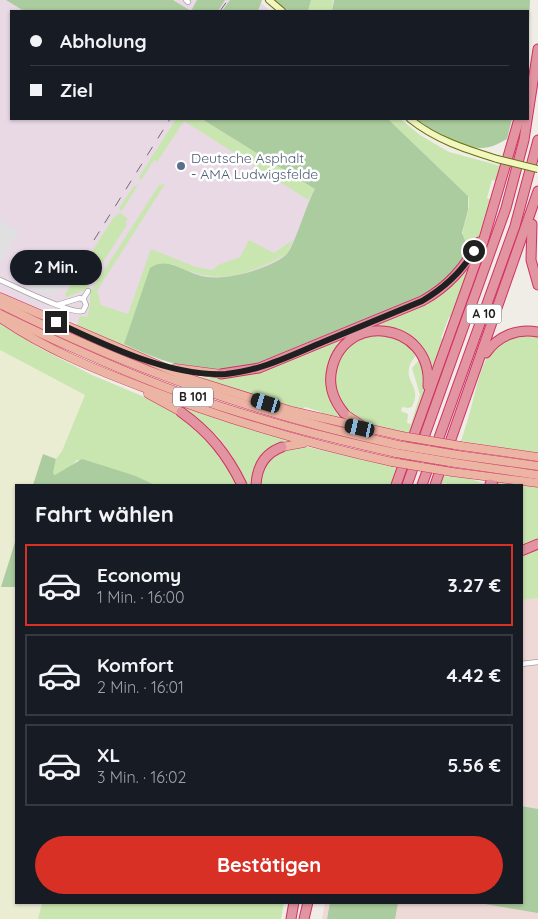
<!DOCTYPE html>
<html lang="de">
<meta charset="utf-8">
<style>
body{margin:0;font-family:Quicksand,sans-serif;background:#242831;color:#f1f3f6;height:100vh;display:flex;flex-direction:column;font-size:19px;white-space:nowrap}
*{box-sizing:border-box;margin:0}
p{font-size:16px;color:#9ea1a6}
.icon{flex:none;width:28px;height:28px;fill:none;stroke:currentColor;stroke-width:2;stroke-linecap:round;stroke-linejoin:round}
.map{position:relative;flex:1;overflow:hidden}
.side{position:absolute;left:15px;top:484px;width:508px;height:420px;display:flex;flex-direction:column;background:#171b24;border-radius:0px;box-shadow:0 1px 4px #0004}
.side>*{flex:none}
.top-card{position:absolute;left:10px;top:10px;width:519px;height:110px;border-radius:0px;box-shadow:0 1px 4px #0004;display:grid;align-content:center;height:110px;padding:0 20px;background:#171b24}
.end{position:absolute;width:22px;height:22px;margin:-11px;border:6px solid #202020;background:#fff;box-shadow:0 0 0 2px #fff}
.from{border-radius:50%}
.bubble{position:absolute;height:35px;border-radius:18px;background:#171b24;box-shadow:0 1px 4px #0004;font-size:16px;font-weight:800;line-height:35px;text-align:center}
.car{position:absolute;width:15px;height:30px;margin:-15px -8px;border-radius:6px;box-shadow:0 0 4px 1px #0007;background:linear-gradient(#222 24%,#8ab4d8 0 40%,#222 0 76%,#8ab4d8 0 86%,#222 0)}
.top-card b{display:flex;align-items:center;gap:18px;height:48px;font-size:19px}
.top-card b+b{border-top:1px solid #363941}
.top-card i{width:12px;height:12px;background:#f1f3f6}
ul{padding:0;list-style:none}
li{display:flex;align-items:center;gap:15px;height:82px;margin:0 10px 8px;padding:0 10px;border:2px solid #363941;border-radius:0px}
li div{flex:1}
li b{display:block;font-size:19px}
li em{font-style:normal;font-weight:800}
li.on{border-color:#d93025}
li>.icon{width:45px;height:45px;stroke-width:1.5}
h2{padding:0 20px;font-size:22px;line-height:60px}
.cta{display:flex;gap:10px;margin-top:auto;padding:10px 20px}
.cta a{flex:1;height:58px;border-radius:30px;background:#d93025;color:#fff;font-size:20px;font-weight:800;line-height:58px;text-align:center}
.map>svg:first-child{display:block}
.commercial{fill:#efd9d7}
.industrial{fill:#e8d9e5}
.farmland{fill:#ebedd3}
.grass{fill:#cae6b0}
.forest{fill:#abcc9e}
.parking{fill:#e0e0e0}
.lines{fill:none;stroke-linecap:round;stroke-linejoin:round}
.minor-casing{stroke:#a4a4a4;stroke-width:6}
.secondary-casing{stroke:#65710c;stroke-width:8}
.trunk-casing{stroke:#d03165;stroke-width:9}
.motorway-casing{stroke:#d03165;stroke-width:11}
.minor{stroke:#fff;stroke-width:4.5}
.secondary{stroke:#f2f6bf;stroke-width:6}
.trunk{stroke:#ecb4a3;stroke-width:8}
.motorway{stroke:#e294a1;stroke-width:9}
.rail{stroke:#6e6e6e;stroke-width:1;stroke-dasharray:10 10;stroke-linecap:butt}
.secondary-bridge-casing{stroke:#65710c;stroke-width:8;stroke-linecap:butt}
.trunk-bridge-casing{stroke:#d03165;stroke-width:9;stroke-linecap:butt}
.secondary-bridge{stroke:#f2f6bf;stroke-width:6}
.trunk-bridge{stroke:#ecb4a3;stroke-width:8}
.route{stroke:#202020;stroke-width:6}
.service-dot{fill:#5c6f8a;stroke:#fff;stroke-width:2}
.labels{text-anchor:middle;stroke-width:5;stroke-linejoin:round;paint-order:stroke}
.shield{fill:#fff;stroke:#636363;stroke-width:1}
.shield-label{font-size:12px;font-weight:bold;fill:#202020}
.service-label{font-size:14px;fill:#4e5e75;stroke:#fff;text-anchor:start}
</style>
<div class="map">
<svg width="538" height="919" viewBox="0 0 538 919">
<rect width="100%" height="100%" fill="#f0ede7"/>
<polygon class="commercial" points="538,585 538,919 322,919 325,903 521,902 521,588"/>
<polygon class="industrial" points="0,0 258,0 270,11 11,11 11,119 383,119 290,268 134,346 0,293"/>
<polygon class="farmland" points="0,350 85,395 62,451 56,459 43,454 33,485 16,485 16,539 1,586 16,587 16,902 42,903 38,919 0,919"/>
<g class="grass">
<polygon points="311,0 333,0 332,11 308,11"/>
<polygon points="176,119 202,119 315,189 308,200 184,121 157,162 154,160 121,212 119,208 134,186 137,186 141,180 139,177"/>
<path d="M388,119H400L420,135L449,152L501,166L496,181L492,180L487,198L491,200L477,241L467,258C466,251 462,235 463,231C465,219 471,208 468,196Z"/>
<path d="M165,184L97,291L101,305L128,314L151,249L196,267L212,270L218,265L240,257L249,240L274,253L293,240L287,254C243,277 219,286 172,264L124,344L160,360L76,327L80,316L87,317L90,306V292L159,185Z"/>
<polygon points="120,213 128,219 125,223 127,225 85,290 66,297 65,294 114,217"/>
<polygon points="472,262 454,318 449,317 441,338 446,340 432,378 428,359 408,336 358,332 329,372 347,421 320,415 321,412 305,407 302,410 196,377 220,378 253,373 435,298 458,280"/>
<polygon points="0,322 36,346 92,375 171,408 205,433 240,485 155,485 136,476 77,460 67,470 55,475 53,473 56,459 62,451 85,395 0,350"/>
<path d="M379,334L403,339L417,354C414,359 410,362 409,368C406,383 422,388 412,407L408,408L402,407L401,411L408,414L407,423L411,424L420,395L412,368L418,361H422L426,391L411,433C392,430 364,428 349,413C331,394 329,362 350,344C359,337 369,335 379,334Z"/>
<path d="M524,334L538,335V453L461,441C465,429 469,416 472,404C482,368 483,344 524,334Z"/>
<polygon points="183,406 294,441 276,447 254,485 248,485 231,454 219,438"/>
<path d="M299,446L308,447L399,468L393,485H260C262,459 276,451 299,446Z"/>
<polygon points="442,476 468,478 489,485 447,485 446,483 439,485"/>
<polygon points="494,481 538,486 538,540 521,547 521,485 498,485"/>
<polygon points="538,547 538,598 521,600 521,555"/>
<polygon points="42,903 42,902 284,903 281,919 38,919"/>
</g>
<g class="forest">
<polygon points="6,0 173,0 191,11 197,0 225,0 218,11 24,11"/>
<polygon points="230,0 262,0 258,11 222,11"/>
<polygon points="272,0 311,0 308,11 286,11"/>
<polygon points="334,0 530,0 528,47 528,11 332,11"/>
<path d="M202,119H388L468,196V210L462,233L466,243L467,258L457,271L427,294L247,367C196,374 170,365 124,344L150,268C168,255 186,274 206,277C228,280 269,269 286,255C294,248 307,202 315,189Z"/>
<path d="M416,119H512L507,139C498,144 491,148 481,148C462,149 431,129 416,119Z"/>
<polygon points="43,454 56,459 53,473 55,475 82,459 136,476 155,485 33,485"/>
<polygon points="16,539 16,587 1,587"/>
<polygon points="521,806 538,809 538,913 479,903 521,902"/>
<polygon points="330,903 330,902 398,903 395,919 327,919"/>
</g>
<g class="parking">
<polygon points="0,220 19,232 0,264"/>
<polygon points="50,252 73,267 54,297 27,286"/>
</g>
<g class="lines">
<g class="minor-casing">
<g id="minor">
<polyline points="186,0 188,2"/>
<path d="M0,280C14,286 72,315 83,311L86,305L84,300L80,298L57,305"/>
<polyline points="83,299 88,291"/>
<polyline points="521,664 538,662"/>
</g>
</g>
<g class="secondary-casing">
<g id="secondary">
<polyline points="269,0 282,11"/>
<path d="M410,119C436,140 465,149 497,159"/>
</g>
</g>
<g class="trunk-casing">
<g id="trunk">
<polyline points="0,297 191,379 292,411 402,436"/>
<path d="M0,304C132,370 254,413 398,445"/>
<path d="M0,314C60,343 121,371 184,394C253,419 324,437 396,453"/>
<path d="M0,318C45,349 96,370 147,389C227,420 309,444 392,462"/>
<polyline points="175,368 221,374"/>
<polyline points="148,394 181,412"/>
<polyline points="344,413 362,425"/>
<polyline points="461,446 538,457"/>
<polyline points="282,447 304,443"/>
<polyline points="458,455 538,466"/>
<polyline points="455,463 538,475"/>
<polyline points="452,472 538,483"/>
</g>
</g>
<g class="motorway-casing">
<g id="motorway">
<polyline points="532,224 531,260 538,285"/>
<path d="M486,353C498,336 517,328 538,332"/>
<path d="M221,374L259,368L422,301C448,287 464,268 479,242"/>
<path d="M181,412C209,432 227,454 242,485"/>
<path d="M344,413C335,402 329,389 331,374C340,310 433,320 428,386"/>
<polyline points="490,484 493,485"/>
<path d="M256,485C257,467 265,453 282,447"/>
<polyline points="396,485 483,242 519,119"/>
<polyline points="407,485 506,208 524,140 538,49"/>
<polyline points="422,485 515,226 538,140"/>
<polyline points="435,485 538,191"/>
<polyline points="521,551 538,544"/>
<polyline points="291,919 294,902"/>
<polyline points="304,919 308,902"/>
</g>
</g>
<use href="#minor" class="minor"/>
<use href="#secondary" class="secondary"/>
<use href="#trunk" class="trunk"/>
<use href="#motorway" class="motorway"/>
<g class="rail">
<polyline points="220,11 228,0"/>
<polyline points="94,240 170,119"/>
</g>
<g class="secondary-bridge-casing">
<polyline id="secondary-bridge" points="497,159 538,169"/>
</g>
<g class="trunk-bridge-casing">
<g id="trunk-bridge">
<polyline points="402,436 461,446"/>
<polyline points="398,445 458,455"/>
<polyline points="396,453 455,463"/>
<polyline points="392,462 452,472"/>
</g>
</g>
<use href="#secondary-bridge" class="secondary-bridge"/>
<use href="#trunk-bridge" class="trunk-bridge"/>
</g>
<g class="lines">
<path class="route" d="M56,322C104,345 171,377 226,374C260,371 292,355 323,342C356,328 389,315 422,301C444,288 461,273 474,251"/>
</g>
<circle class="service-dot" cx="181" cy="166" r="5"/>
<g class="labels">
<g class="shield">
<rect x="466.5" y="304.5" width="35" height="19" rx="4"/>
<rect x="173" y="387.5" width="40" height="19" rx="4"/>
</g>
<g class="shield-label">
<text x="484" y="318">A 10</text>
<text x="193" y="401">B 101</text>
</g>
<g class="service-label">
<text x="191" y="163">Deutsche Asphalt<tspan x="191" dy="16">- AMA Ludwigsfelde</tspan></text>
</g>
</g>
</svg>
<i class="end from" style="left:474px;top:251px"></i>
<i class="end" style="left:56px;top:322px"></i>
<div class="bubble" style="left:10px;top:250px;width:92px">2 Min.</div>
<i class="car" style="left:266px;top:403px;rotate:287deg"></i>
<i class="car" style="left:360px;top:428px;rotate:283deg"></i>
<div class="top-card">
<b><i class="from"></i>Abholung</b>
<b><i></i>Ziel</b>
</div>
<section class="side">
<h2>Fahrt wählen</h2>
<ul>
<li class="on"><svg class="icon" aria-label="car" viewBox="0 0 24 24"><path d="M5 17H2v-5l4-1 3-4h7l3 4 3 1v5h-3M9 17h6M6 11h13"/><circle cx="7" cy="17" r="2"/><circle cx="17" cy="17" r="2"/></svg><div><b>Economy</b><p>1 Min. · 16:00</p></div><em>3.27 €</em></li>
<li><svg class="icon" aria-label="car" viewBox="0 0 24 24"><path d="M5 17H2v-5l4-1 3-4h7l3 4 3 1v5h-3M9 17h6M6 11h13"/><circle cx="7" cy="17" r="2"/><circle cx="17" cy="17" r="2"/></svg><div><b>Komfort</b><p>2 Min. · 16:01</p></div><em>4.42 €</em></li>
<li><svg class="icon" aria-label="car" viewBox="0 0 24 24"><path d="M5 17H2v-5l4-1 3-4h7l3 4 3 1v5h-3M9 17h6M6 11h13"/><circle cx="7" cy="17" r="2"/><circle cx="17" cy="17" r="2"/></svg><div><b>XL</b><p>3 Min. · 16:02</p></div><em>5.56 €</em></li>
</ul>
<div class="cta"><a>Bestätigen</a></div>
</section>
</div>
